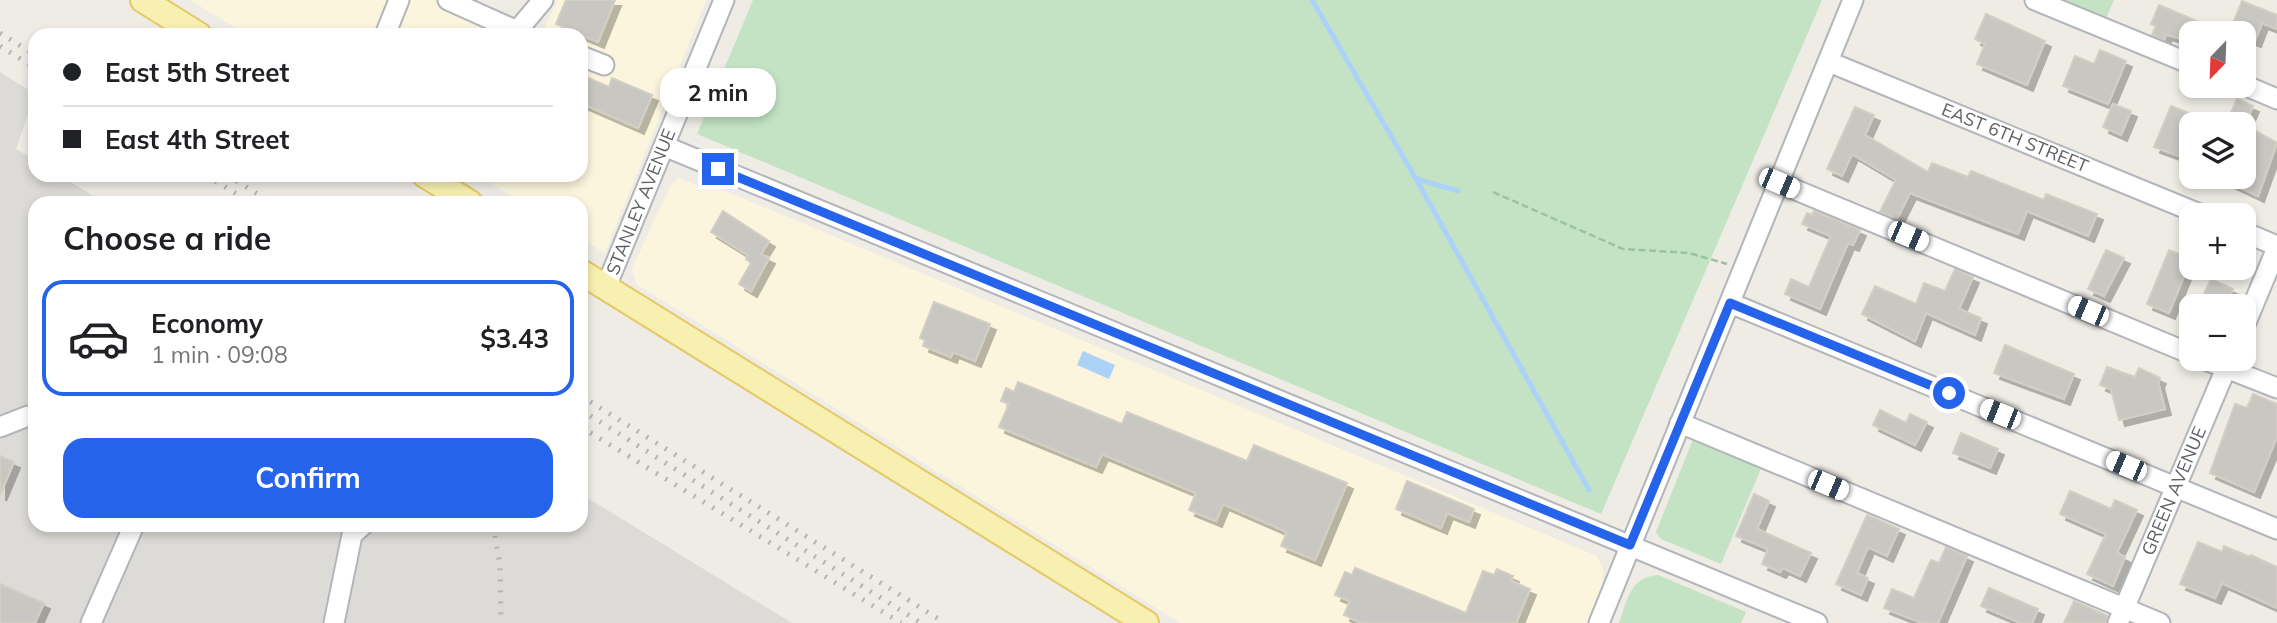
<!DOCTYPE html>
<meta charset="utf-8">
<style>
body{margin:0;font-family:Mulish,sans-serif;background:#f6f6f6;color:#202124;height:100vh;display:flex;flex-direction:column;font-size:26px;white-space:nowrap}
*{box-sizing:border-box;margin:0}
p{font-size:23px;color:#757577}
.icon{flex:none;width:38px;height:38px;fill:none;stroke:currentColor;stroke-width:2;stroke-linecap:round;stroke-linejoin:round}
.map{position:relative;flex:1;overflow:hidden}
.panel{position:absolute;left:28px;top:196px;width:560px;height:336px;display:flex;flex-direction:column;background:#fff;border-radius:21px;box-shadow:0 4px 10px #0003}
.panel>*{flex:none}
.banner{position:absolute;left:28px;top:28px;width:560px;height:154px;border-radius:21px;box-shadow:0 4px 10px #0003;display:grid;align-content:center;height:154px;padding:0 35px;background:#fff}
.needle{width:46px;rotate:203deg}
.controls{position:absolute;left:2179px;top:21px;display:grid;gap:14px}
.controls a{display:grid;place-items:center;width:77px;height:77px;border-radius:14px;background:#fff;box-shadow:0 4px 10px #0003;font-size:35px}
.end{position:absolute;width:32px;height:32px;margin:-16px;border:9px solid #2563eb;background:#fff;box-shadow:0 0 0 4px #fff}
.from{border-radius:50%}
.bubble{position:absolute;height:49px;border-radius:21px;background:#fff;box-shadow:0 4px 10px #0003;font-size:23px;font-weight:700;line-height:49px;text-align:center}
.car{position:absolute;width:21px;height:42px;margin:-21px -10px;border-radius:9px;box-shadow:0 0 5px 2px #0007;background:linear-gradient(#fff 24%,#345 0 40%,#fff 0 76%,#345 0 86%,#fff 0)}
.banner b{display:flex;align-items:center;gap:24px;height:66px;font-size:26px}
.banner b+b{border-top:2px solid #e0e0e0}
.banner i{width:18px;height:18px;background:#202124}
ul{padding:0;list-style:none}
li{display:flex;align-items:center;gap:21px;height:116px;margin:0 14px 10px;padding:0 21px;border:4px solid #e0e0e0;border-radius:21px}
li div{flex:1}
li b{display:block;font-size:26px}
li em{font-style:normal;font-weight:700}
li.current{border-color:#2563eb}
li>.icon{width:63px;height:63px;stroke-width:1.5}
h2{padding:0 35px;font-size:32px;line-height:84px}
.primary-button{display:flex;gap:14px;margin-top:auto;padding:14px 35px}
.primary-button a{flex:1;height:80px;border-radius:21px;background:#2563eb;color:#fff;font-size:28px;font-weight:700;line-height:80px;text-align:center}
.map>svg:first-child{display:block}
.commercial{fill:#fbf5dd}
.industrial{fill:#dddbd7}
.green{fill:#c4e3c5}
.water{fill:#acd2f7}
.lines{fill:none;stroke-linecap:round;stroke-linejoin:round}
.stream{stroke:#acd2f7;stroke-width:5}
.building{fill:#c9c7c2;stroke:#d2cec4;stroke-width:2;filter:url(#shadow)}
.minor-casing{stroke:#b2b5b9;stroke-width:23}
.major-casing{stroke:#e5c867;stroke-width:28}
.path{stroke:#9cc1a9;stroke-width:2.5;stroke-dasharray:7 3.5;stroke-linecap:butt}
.minor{stroke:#fff;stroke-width:19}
.major{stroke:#f8f0b0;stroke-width:24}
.rail{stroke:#b3b4b4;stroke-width:5;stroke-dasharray:2 9;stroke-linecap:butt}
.route{stroke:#2563eb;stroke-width:9}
.labels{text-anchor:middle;stroke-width:5;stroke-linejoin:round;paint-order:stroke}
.street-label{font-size:18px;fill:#5d6064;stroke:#fff}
</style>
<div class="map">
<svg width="2277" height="623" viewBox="0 0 2277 623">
<defs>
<filter id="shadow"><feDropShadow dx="6" dy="6" stdDeviation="0" flood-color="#0004"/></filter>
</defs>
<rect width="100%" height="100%" fill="#eeece5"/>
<g class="commercial">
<polygon points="190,0 472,0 543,31 558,0 706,0 605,253 581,239 581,203 523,203 477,175 581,175 581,35 247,35"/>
<polygon points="678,178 700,186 702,181 1597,556 1603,570 1602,585 1587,623 1180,623 636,284 632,269 670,186"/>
</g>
<polygon class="industrial" points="0,72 35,94 16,149 35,160 35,175 59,175 105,203 35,203 35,525 581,525 581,494 792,623 0,623"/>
<g class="green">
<polygon points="753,0 1822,0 1601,514 697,134"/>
<polygon points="2057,0 2114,0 2105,20"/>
<polygon points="1694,437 1762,466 1721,564 1661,539 1656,532"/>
<path d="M1658,575L1746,612L1741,623H1619C1627,601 1630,577 1658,575Z"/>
</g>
<polygon class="water" points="1083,351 1115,365 1109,379 1077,365"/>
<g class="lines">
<g class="stream">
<polyline points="1312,0 1416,179 1589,490"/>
<polyline points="1417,179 1458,191"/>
</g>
</g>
<g class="building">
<polygon points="566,0 615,0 598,42 556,24"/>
<polygon points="2242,1 2277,15 2277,29 2262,23 2255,41 2244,37 2244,33 2230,31"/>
<polygon points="2159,5 2197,21 2189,42 2166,34 2164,40 2152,35 2156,26 2151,24"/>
<polygon points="1986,14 2045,41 2027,85 1977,64 1985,44 1975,39"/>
<polygon points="2100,50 2126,61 2108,104 2063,86 2075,56 2094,64"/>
<polygon points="581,75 609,87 612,78 652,95 638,128 581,103"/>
<polygon points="2237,99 2253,106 2246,122 2230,115"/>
<polygon points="2113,104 2131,111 2121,135 2103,127"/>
<polygon points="2171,106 2191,114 2191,160 2154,147"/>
<polygon points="1855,107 1874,115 1865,135 1928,172 1932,163 1968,177 1971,171 2044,200 2046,194 2097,214 2088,236 2027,211 2018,234 1910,193 1897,219 1880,212 1896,180 1852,154 1842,176 1827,169"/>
<polygon points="2247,126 2277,143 2258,196 2218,177 2244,177 2244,129"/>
<polygon points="723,211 769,241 761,254 769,258 751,291 739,284 751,263 746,259 748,255 711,232"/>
<polygon points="1814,211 1860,230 1853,245 1848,243 1820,309 1785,294 1791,279 1809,287 1831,236 1802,224 1807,213 1812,215"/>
<polygon points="2106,250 2124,258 2104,296 2088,289"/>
<polygon points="2169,250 2191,259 2169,313 2147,304"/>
<polygon points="1955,269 1973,277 1959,309 1981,318 1975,335 1926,313 1915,341 1862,314 1875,286 1916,304 1924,283 1945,291"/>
<polygon points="2211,279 2233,289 2225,306 2198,306"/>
<polygon points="934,302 990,324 975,361 953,352 951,357 923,346 925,340 920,338"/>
<polygon points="2005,345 2074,374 2064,399 1994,373"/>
<polygon points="2107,367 2135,377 2139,368 2160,378 2158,382 2165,409 2119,420 2111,389 2100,385"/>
<polygon points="1018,382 1122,424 1127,412 1247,461 1254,445 1347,483 1315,560 1281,546 1287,532 1246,514 1223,504 1216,521 1189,510 1196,493 1102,454 1096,467 999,427 1009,404 1001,401 1006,388 1014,392"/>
<polygon points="2253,394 2277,404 2277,437 2254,492 2210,473 2235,404 2247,408"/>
<polygon points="1880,410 1906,423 1910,414 1927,422 1915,445 1873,425"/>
<polygon points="1961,433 1998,449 1990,468 1953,453"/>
<polygon points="0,456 14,462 0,495"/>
<polygon points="1407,481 1474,509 1469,522 1447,513 1441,528 1396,509"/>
<polygon points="2070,491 2111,509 2115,500 2137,510 2117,553 2125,557 2113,586 2087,574 2106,534 2060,514"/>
<polygon points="1754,494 1769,501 1757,529 1811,553 1800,576 1783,568 1780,572 1762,564 1768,549 1736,536"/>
<polygon points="1867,515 1899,529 1887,556 1868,547 1857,573 1868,578 1861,595 1836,584"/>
<polygon points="2198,542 2222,552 2224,546 2250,557 2251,555 2277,567 2277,608 2222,583 2215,598 2180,584"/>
<polygon points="1946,547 1967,556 1938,623 1922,623 1884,608 1892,589 1914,598 1931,560 1939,563"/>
<polygon points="1355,568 1466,613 1483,571 1494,575 1497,569 1513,576 1511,581 1530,589 1516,623 1362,623 1344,615 1350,601 1335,595 1345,572 1352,575"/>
<polygon points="0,584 44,603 35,623 0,623"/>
<polygon points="1989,588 2038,609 2032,623 2021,623 1981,606"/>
<polygon points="2074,601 2108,616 2106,623 2064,623"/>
</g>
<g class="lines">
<g class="minor-casing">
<g id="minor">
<polyline points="448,0 517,31 543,0"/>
<polyline points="2035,0 2191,64"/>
<polyline points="385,35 399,0"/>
<polyline points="581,56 604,65"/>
<polyline points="1829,62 2202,215"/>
<polyline points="2244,85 2277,99"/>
<polyline points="664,146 1817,623"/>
<polyline points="1779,183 2191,354"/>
<polyline points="2244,232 2277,246"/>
<polyline points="606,287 724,0"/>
<polyline points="1730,303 2277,529"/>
<polyline points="2244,327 2277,248"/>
<polyline points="2203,359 2277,388"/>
<polyline points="1680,423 2160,623"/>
<polyline points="0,427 28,416 35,419"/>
<polyline points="91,623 134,525"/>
<polyline points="334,623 352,535 363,525"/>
<polyline points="1599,623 1853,0"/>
<polyline points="2118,623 2230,359"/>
</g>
</g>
<g class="major-casing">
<g id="major">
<polyline points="143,0 199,35"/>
<polyline points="425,175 470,203"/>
<polyline points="581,272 1146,623"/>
</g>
</g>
<polyline class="path" points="1493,192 1623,249 1689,253 1727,264"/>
<use href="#minor" class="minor"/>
<use href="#major" class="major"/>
<g class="rail">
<polyline points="0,33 35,55"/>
<polyline points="0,46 35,68"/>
<polyline points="206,175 251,203"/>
<polyline points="227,175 272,203"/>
<polyline points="581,396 945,623"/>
<polyline points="581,410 921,623"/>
<polyline points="581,427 901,623"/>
<polyline points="493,525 500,565 501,623"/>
</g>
</g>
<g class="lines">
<polyline class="route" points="718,169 1630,545 1730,303 1949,393"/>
</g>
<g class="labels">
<g class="street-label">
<text transform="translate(2015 138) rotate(22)" y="6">EAST 6TH STREET</text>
<text transform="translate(641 202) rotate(-68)" y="6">STANLEY AVENUE</text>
<text transform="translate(2174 491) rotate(-67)" y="6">GREEN AVENUE</text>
</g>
</g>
</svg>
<div class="controls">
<a><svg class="needle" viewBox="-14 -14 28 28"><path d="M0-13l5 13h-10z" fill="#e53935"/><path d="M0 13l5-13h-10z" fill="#757577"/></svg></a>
<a><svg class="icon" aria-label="layers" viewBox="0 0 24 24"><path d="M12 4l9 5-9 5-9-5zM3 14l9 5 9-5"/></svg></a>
<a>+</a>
<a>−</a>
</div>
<i class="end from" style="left:1949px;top:393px"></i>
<i class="end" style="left:718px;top:169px"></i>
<div class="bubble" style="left:660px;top:68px;width:116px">2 min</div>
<i class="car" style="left:1779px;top:183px;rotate:113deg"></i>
<i class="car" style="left:1908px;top:236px;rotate:113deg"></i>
<i class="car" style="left:2088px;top:311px;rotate:293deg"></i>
<i class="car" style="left:2000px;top:414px;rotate:292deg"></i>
<i class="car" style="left:2126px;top:466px;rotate:293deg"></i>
<i class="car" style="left:1828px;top:485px;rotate:113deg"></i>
<div class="banner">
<b><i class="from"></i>East 5th Street</b>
<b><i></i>East 4th Street</b>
</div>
<section class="panel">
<h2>Choose a ride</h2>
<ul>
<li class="current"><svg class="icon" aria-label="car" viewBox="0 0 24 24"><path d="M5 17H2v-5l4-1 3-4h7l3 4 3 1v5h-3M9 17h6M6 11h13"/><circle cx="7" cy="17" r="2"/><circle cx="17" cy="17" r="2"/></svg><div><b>Economy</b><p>1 min · 09:08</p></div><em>$3.43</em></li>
</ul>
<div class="primary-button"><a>Confirm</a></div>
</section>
</div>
